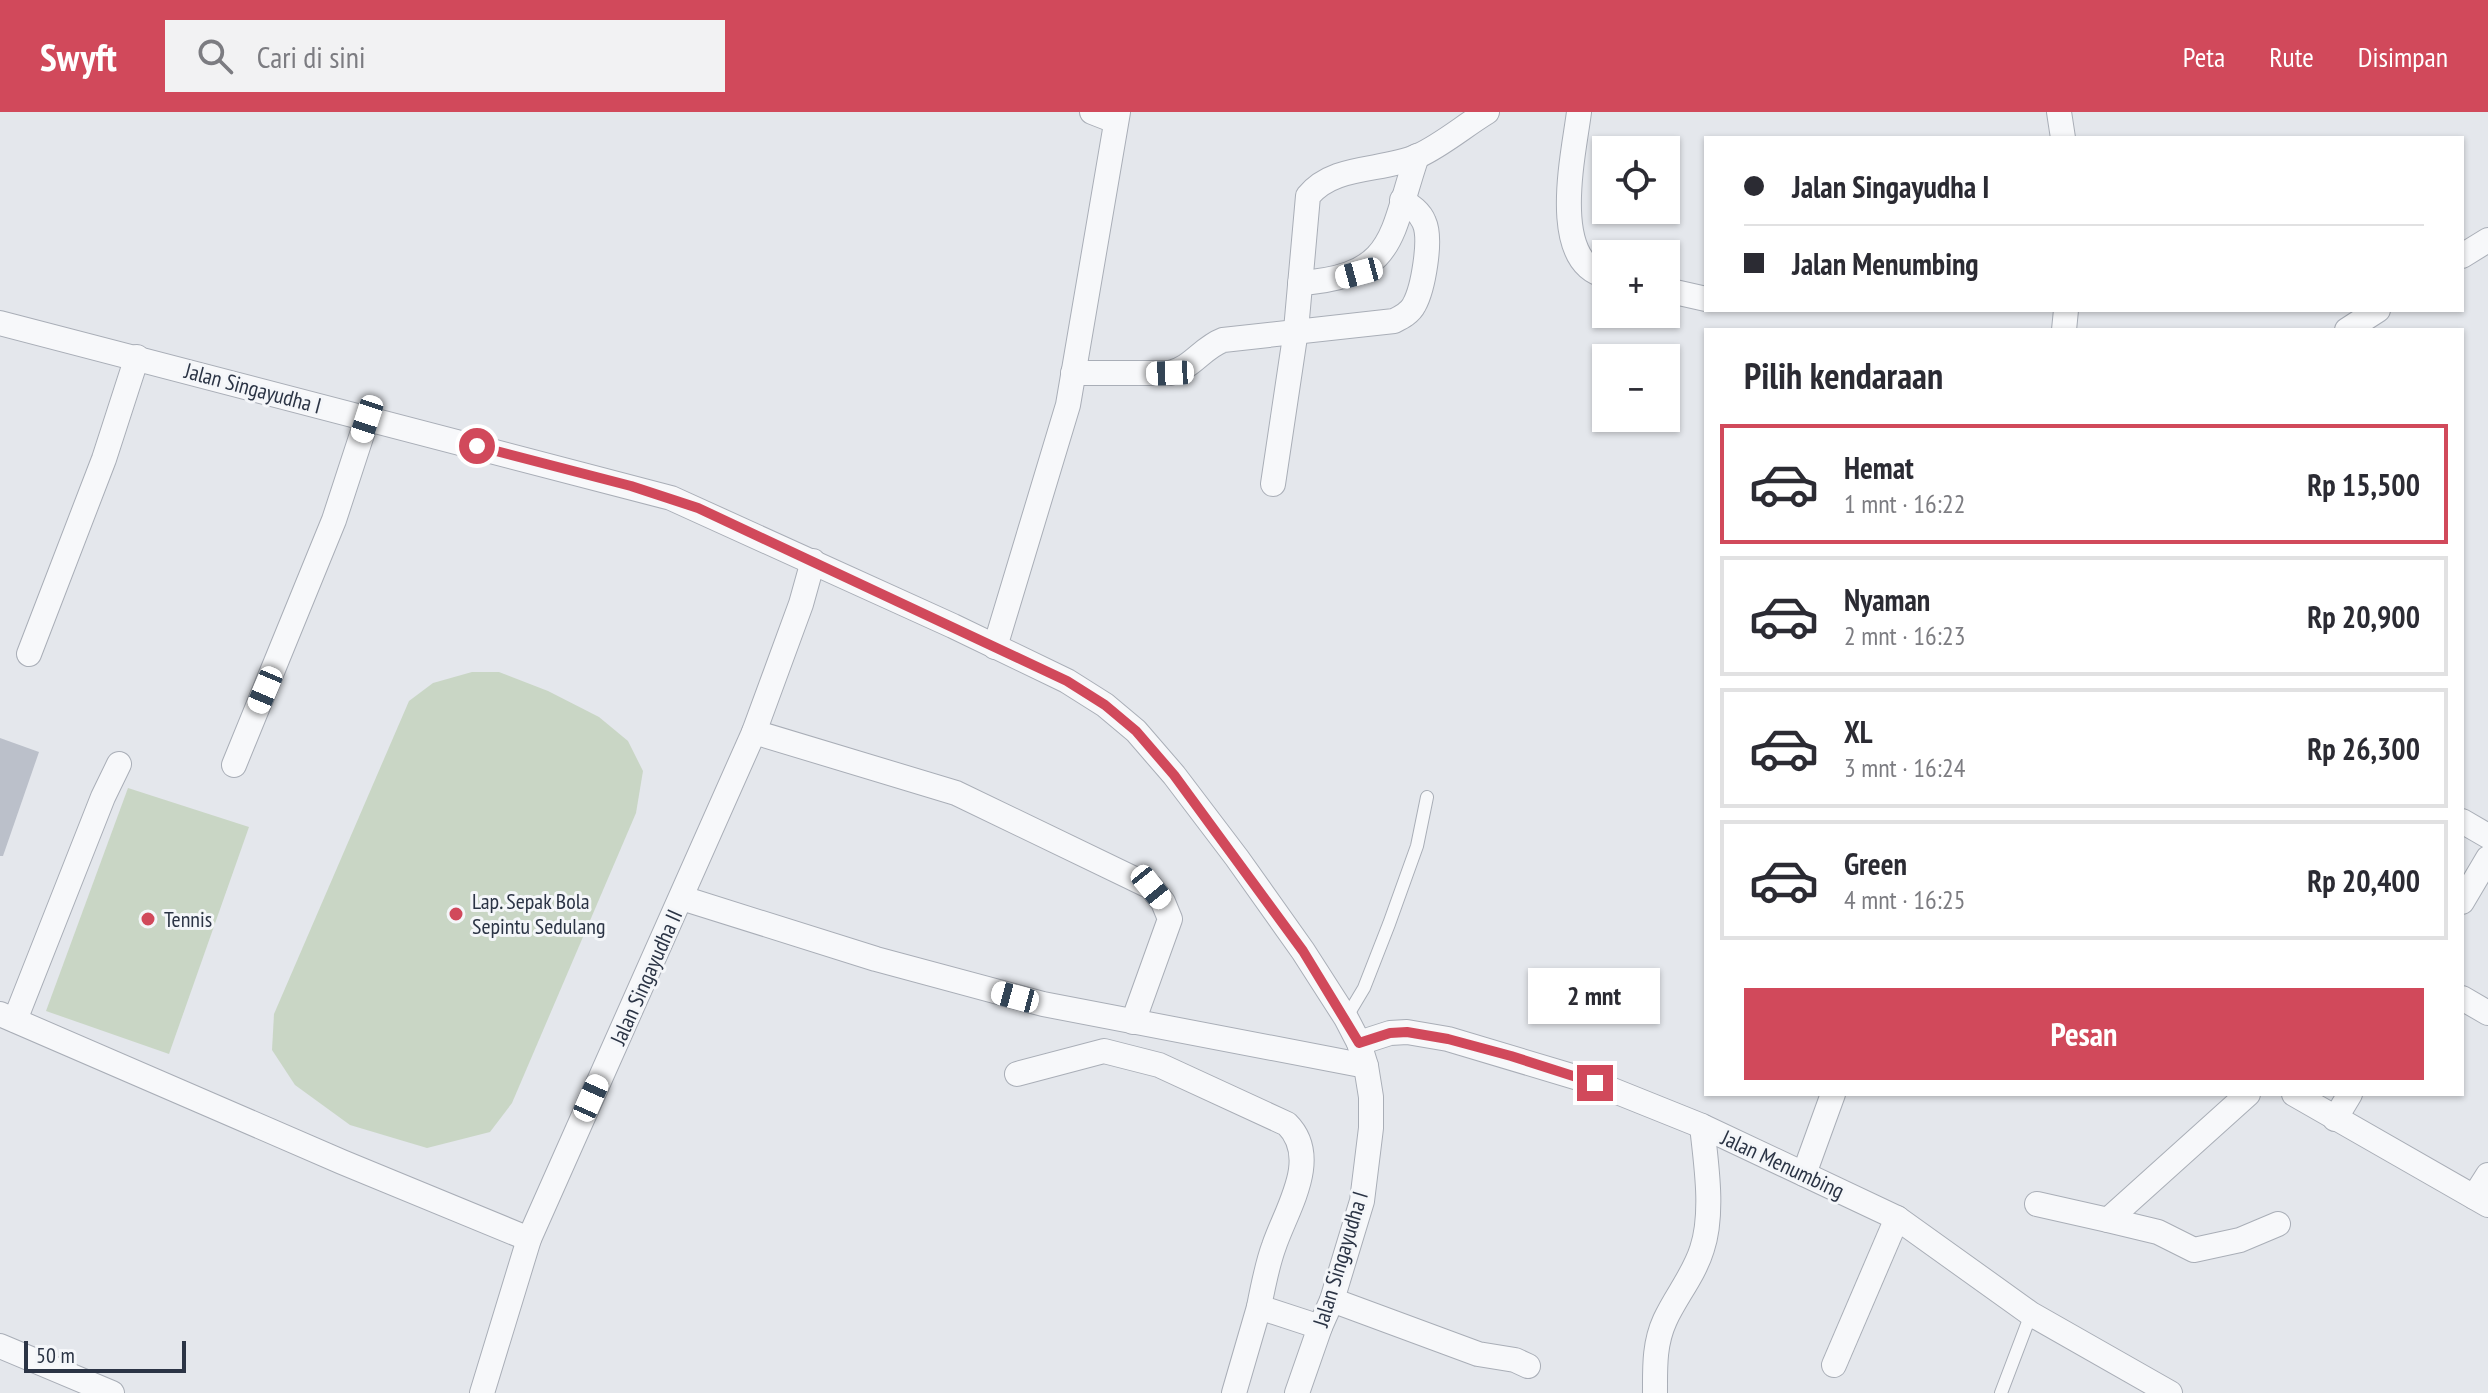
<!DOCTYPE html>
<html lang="id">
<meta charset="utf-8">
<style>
body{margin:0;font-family:"PT Sans Narrow",sans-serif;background:#f2f2f3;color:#2b2b33;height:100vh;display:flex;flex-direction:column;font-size:30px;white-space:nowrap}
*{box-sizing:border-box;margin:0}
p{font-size:26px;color:#7c7c81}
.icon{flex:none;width:44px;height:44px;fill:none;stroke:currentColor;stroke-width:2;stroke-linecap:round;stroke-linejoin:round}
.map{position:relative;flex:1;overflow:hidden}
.sheet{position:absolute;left:1704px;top:216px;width:760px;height:768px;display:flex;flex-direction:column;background:#fff;border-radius:0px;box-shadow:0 2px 6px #0004}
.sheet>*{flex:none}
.hud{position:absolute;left:1704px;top:24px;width:760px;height:176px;border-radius:0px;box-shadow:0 2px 6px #0004;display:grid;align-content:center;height:176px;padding:0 40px;background:#fff}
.tools{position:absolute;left:1592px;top:24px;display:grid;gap:16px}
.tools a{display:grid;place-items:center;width:88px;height:88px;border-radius:0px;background:#fff;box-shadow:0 2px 6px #0004;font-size:40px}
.scale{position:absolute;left:24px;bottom:20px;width:162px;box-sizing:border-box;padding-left:8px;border:4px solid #2b3445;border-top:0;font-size:22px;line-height:28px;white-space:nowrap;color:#2b3445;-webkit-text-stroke:6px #f4f6f9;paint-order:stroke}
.end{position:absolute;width:36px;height:36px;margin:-18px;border:10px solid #d1495b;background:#fff;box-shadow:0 0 0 4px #fff}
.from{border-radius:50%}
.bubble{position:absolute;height:56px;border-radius:0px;background:#fff;box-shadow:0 2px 6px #0004;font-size:26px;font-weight:800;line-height:56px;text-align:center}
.car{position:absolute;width:24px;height:48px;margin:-24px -12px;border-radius:10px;box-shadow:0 0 6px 2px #0007;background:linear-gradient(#fff 24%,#345 0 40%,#fff 0 76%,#345 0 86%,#fff 0)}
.hud b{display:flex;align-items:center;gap:28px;height:76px;font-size:30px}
.hud b+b{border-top:2px solid #e1e1e2}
.hud i{width:20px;height:20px;background:#2b2b33}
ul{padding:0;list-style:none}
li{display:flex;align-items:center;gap:24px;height:120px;margin:0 16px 12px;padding:0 24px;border:4px solid #e1e1e2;border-radius:0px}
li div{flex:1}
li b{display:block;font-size:30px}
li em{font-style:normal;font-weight:800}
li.selected{border-color:#d1495b}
li>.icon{width:72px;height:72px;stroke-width:1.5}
h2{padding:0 40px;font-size:36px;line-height:96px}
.action{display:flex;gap:16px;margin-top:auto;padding:16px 40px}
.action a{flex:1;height:92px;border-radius:0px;background:#d1495b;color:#fff;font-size:32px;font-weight:800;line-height:92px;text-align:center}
header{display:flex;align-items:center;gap:48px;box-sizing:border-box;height:112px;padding:0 40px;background:#d1495b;color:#fff}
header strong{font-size:38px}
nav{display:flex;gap:44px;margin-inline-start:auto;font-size:28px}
.search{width:560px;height:72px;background:#f2f2f3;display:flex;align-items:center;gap:20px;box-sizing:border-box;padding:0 28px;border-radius:0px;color:#7c7c81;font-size:30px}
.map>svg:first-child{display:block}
.green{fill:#c9d6c5}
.building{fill:#bbc0ca}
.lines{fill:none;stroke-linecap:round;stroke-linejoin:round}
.lane-casing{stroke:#a9aeb7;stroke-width:14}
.street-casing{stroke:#a9aeb7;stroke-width:26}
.lane{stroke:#f7f8fa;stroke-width:12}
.street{stroke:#f7f8fa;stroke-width:24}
.route{stroke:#d1495b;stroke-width:10}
.poi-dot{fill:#d1495b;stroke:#f4f6f9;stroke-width:3}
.labels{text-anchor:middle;stroke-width:6;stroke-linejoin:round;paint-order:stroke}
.street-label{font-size:22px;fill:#2b3445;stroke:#f4f6f9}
.poi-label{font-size:22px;fill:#2b3445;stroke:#f4f6f9;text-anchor:start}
</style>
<header>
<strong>Swyft</strong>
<div class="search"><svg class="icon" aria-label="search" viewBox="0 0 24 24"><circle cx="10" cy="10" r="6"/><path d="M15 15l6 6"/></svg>Cari di sini</div>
<nav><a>Peta</a><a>Rute</a><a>Disimpan</a></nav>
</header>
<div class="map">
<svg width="2488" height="1281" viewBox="0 0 2488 1281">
<rect width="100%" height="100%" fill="#e4e7ec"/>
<g class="green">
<polygon points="472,560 499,560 548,579 599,605 628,629 643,659 636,701 512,991 490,1020 427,1036 350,1013 295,973 272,938 274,902 409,589 433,571"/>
<polygon points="128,676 249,715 169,942 46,899"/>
</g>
<polygon class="building" points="0,626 39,640 3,744 0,744"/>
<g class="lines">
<g class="lane-casing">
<g id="lane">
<polyline points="1346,906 1364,876 1389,812 1417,734 1427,685"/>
<polyline points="2001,1281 2031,1202"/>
</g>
</g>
<g class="street-casing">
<g id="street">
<polyline points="1092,0 1115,9"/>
<path d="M1579,0C1574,41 1548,150 1606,164"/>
<polyline points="2059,0 2063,26"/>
<polyline points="2462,144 2488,128"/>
<path d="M1300,171C1397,164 1390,123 1417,44"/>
<polyline points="1666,178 1706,187"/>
<polyline points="0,211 671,386 953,514 1067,569 1105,593 1136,619 1174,663 1237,746 1303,839 1346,906 1359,931 1366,954 1371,985 1371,1016 1362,1089 1332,1188 1320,1215 1297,1281"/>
<polyline points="2064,218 2066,198"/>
<polyline points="2347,218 2378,198"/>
<path d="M1073,261H1170C1192,256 1202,236 1223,228L1394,209C1402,205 1410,201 1414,193C1423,177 1432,127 1424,110C1420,100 1411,94 1402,88"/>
<path d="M1273,372L1296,218L1308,84C1334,52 1382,60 1418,44C1442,33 1464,14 1487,0"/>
<polyline points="995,535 1068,293 1118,0"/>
<polyline points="29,542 104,347 137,245"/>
<polyline points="754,620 956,681 1151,775 1163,790 1170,807 1133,910"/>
<polyline points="234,653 334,408 367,307"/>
<polyline points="2462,709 2488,724"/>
<polyline points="682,786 876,847 1043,892 1366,954"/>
<polyline points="2462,790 2488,746"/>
<polyline points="2462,886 2488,901"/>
<polyline points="0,902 342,1050 529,1127"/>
<polyline points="15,908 103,685 119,652"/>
<polyline points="1359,931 1390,921 1407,920 1448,927 1595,971 1702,1014 1897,1106 2031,1202 2170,1281"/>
<path d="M1017,962L1104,939L1159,953L1287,1012C1321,1046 1287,1096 1274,1134C1267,1153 1263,1174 1259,1195L1320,1215"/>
<polyline points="2294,982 2488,1093"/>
<polyline points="2335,1007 2350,982"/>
<polyline points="1804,1062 1833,982"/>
<polyline points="2474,1085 2488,1063"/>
<polyline points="2037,1092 2108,1108 2248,982"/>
<polyline points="2108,1108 2158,1120 2194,1138 2240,1128 2278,1112"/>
<polyline points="1332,1188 1478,1242 1515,1248 1528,1254"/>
<polyline points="0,1234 112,1281"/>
<polyline points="1834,1253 1897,1106"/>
<polyline points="482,1281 529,1127 754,620 801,492 813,449"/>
<polyline points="1234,1281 1259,1195"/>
<path d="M1655,1281C1655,1256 1654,1232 1665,1208C1676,1184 1694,1163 1702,1137C1714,1101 1706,1051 1702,1014"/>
</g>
</g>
<use href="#lane" class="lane"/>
<use href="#street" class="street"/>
</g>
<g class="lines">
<polyline class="route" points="477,334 631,374 698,396 1067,569 1105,593 1136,619 1174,663 1303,839 1359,931 1390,921 1407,920 1448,927 1511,944 1595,971"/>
</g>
<g class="poi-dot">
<circle cx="456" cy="802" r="8"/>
<circle cx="148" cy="807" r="8"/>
</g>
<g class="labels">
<g class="street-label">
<text transform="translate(253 276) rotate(15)" y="8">Jalan Singayudha I</text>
<text transform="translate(646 865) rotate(-66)" y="8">Jalan Singayudha II</text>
<text transform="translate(1783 1052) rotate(25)" y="8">Jalan Menumbing</text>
<text transform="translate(1340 1147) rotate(-73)" y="8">Jalan Singayudha I</text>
</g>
<g class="poi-label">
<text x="472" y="797">Lap. Sepak Bola<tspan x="472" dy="25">Sepintu Sedulang</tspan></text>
<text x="164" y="815">Tennis</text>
</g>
</g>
</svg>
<div class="tools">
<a><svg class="icon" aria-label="locate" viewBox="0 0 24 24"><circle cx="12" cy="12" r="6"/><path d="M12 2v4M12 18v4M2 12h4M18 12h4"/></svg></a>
<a>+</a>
<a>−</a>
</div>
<div class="scale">50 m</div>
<i class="end from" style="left:477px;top:334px"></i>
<i class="end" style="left:1595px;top:971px"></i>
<div class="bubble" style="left:1528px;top:856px;width:132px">2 mnt</div>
<i class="car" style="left:1359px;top:161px;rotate:255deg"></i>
<i class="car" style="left:1170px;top:261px;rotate:268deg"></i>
<i class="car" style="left:367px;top:307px;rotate:198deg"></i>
<i class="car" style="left:265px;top:578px;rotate:203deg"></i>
<i class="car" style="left:1151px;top:775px;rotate:141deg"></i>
<i class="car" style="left:1015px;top:885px;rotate:285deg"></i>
<i class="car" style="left:591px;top:986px;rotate:24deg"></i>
<div class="hud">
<b><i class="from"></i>Jalan Singayudha I</b>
<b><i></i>Jalan Menumbing</b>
</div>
<section class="sheet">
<h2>Pilih kendaraan</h2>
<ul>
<li class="selected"><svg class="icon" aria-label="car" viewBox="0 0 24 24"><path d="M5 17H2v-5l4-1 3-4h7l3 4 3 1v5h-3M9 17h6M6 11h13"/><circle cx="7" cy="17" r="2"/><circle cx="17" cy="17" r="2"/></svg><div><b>Hemat</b><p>1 mnt · 16:22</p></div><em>Rp 15,500</em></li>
<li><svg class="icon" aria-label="car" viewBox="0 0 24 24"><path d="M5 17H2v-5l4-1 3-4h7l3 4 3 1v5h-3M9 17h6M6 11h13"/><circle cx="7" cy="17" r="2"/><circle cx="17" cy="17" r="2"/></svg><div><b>Nyaman</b><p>2 mnt · 16:23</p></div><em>Rp 20,900</em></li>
<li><svg class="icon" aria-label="car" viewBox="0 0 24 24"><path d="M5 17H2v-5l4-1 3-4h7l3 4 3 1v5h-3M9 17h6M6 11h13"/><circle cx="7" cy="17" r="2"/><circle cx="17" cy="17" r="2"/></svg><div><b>XL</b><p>3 mnt · 16:24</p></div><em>Rp 26,300</em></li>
<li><svg class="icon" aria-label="car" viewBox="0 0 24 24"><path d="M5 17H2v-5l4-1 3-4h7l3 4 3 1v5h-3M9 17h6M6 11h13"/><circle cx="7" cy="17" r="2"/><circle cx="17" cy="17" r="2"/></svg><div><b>Green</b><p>4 mnt · 16:25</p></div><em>Rp 20,400</em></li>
</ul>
<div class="action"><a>Pesan</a></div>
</section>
</div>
